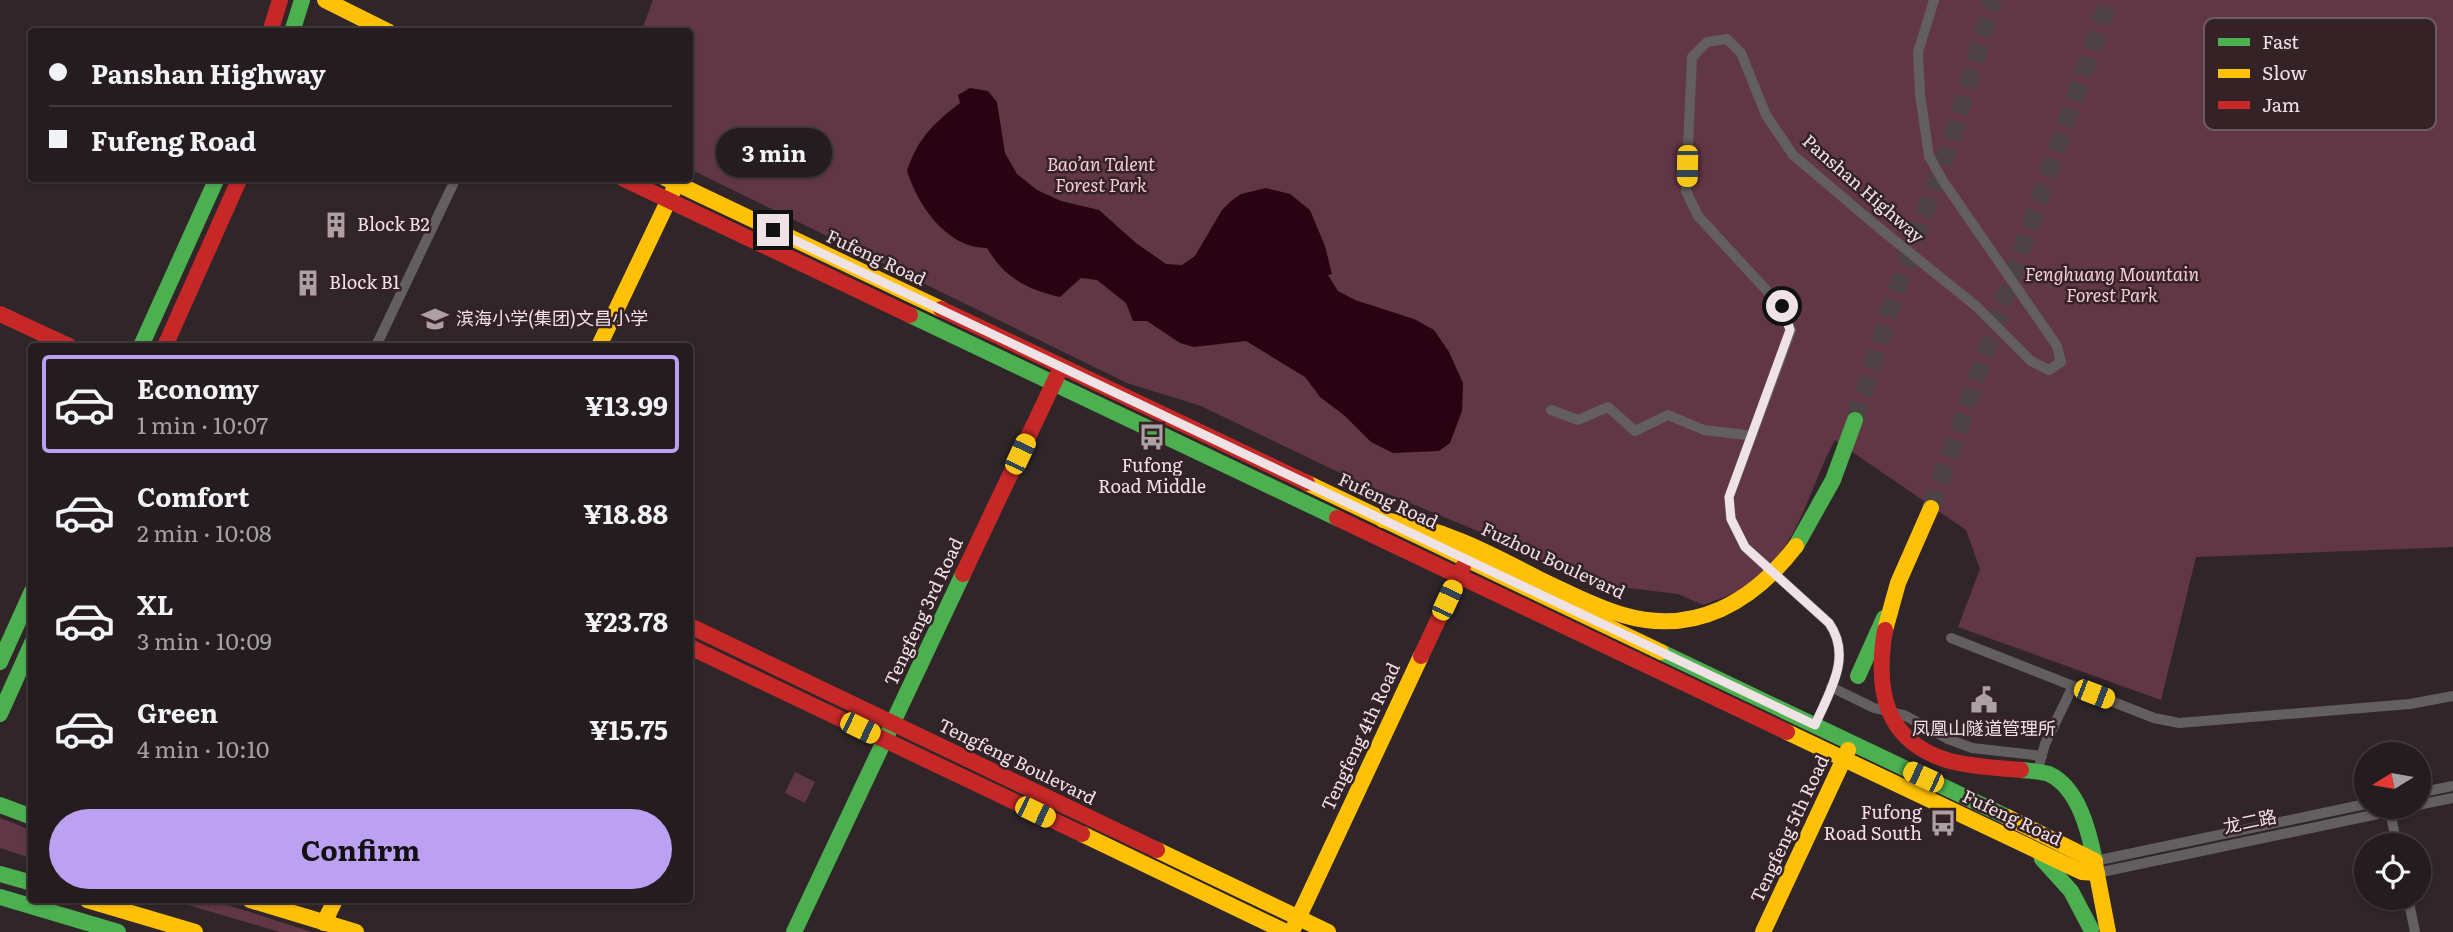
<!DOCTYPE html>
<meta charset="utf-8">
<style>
body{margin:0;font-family:Literata,"Noto Sans SC",serif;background:#2c2528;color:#f1f3f6;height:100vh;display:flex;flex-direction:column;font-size:26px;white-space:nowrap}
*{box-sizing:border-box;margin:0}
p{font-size:23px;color:#a3a1a4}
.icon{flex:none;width:38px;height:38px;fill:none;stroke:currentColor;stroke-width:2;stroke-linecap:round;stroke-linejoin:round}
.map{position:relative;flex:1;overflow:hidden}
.sheet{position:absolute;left:28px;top:343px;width:665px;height:560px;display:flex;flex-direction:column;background:#241c1f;border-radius:7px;box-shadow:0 2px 5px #0004,0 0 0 2px #413a3d}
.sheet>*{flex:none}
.banner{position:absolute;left:28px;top:28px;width:665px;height:154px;border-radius:7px;box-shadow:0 2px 5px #0004,0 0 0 2px #413a3d;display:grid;align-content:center;height:154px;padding:0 21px;background:#241c1f}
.needle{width:46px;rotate:259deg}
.buttons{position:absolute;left:2354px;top:742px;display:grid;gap:14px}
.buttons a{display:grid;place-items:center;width:77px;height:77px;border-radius:50%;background:#241c1f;box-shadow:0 2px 5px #0004,0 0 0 2px #413a3d;font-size:35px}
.end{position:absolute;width:32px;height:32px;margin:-16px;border:9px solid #efe2e5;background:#111;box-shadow:0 0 0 4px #111}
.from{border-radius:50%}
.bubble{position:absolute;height:49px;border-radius:24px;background:#241c1f;box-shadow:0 2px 5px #0004,0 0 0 2px #413a3d;font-size:23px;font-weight:700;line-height:49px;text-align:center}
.car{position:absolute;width:21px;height:42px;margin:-21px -10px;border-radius:9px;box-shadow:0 0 5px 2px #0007;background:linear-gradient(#f5c518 24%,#345 0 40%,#f5c518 0 76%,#345 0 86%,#f5c518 0)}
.banner b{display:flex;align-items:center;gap:24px;height:66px;font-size:26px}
.banner b+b{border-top:2px solid #413a3d}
.banner i{width:18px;height:18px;background:#f1f3f6}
ul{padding:12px 0 0;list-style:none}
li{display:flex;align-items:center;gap:21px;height:98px;margin:0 14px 10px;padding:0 7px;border:4px solid transparent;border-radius:7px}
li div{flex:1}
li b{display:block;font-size:26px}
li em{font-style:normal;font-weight:700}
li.on{border-color:#bca0f2}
li>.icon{width:63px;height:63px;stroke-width:1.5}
.primary-button{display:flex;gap:14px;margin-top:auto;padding:14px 21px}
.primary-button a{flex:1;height:80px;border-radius:42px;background:#bca0f2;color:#111;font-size:28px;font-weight:700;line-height:80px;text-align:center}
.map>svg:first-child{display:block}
.green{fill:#623745}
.water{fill:#2a0312}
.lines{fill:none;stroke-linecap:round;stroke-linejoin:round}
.primary-tunnel{stroke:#4d4245;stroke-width:18;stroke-dasharray:18 9;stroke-linecap:butt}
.street{stroke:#635e5f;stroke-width:10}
.fast{stroke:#4caf50;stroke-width:16}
.slow{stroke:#ffc107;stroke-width:16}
.jam{stroke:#c62828;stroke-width:16}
.slow-bridge{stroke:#ffc107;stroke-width:16}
.jam-bridge{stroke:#c62828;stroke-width:16}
.route{stroke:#efe2e5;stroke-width:9}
.labels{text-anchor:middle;stroke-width:5;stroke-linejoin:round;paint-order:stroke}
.park-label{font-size:18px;font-style:italic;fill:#f7ccd7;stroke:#342227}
.street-label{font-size:18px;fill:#efe2e5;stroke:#342227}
.poi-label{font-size:18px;fill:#efe2e5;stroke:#342227;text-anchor:start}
.key{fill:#342227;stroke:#6c5c60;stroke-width:2}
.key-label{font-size:19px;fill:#efe2e5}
</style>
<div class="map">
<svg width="2453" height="932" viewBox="0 0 2453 932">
<rect width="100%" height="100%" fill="#302629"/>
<g class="green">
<path d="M653,0H2453V547L2196,557L2161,700L1958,627L1980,569L1966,530L1835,440C1810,486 1799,544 1757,579C1741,592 1722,598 1703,605L1678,594L1620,587L1597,583L1573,575L1490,536L1359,482L1201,406L1127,383L690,169V32H641Z"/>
<polygon points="795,772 815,782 805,803 785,793"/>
<polygon points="0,818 31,830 31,858 0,848"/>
<polygon points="171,900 212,900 312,932 280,932"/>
</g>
<path class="water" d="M970,88L988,91L997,102L1005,153L1017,174L1037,190L1061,201L1099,210L1136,243L1166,264L1182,265L1195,256L1222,210L1231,201L1241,194L1266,188L1290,194L1310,210L1325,246L1332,274L1328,275L1338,291L1355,300L1414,319L1434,330L1449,352L1463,383L1462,411L1450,443L1439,451L1393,453L1371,442L1345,416L1320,397L1305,377L1246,341L1194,347L1180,343L1147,321H1133L1126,303L1097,280L1081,278L1060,297C1026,289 1004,277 987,248C947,248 918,206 907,171C918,138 933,124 960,103L958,95Z"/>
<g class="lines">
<g class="primary-tunnel">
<polyline points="1855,420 1890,309 1954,132 1993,0"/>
<polyline points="1931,508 2109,0"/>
</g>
<g class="street">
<polyline points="376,346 456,178"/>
<polyline points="1551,410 1578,420 1608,407 1635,431 1668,415 1704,430 1746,435"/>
<polyline points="1951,638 2154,718 2179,723 2410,704 2453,696"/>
<polyline points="1831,687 1874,708 1904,715 1948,739 1972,748 2042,756"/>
<path d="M1815,725C1829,692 1853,657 1829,623L1745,547L1731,519L1729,497L1791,330L1781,306L1698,216L1686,191L1692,57L1707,42L1727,39L1741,53L1766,115L1793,155L1878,227L1976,306L2031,361L2049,370L2061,362L2057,346L1943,181L1929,156L1920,94L1918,52L1934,0"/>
<polyline points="2040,762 2045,744 2073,686"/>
<polyline points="2418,793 2453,786"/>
<polyline points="2418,805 2453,798"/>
<polyline points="2389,807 2397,845"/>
<polyline points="2095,861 2366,804"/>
<polyline points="2097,873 2411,807"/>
<polyline points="2408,898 2415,932"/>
</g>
<g class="fast">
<polyline points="292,32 302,0"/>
<polyline points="910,315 1337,518"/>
<polyline points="141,346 217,178"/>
<polyline points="1796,546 1833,480 1855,420"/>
<polyline points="1661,652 2007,817"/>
<polyline points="0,662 32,591"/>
<polyline points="1858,676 1884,618"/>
<polyline points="0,714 32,643"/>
<path d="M2021,770C2030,771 2040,771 2049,774C2079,788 2089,832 2095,861"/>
<polyline points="0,805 32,817"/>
<polyline points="2042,859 2071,891 2091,929"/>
<polyline points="0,874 32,883"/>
<polyline points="0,897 118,932"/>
<polyline points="794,932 963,574"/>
</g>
<g class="slow">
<polyline points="325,0 389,32"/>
<polyline points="665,178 941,309"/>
<polyline points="599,346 673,191"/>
<polyline points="1307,483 1661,652"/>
<path d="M1383,520C1442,527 1491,554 1543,581"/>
<polyline points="1885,630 1898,583 1931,508"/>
<polyline points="1787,732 2082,872 2097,873"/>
<polyline points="2007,817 2095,861"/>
<polyline points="1082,834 1286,932"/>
<polyline points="1157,850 1328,932"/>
<polyline points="2095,864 2108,932"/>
<polyline points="87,900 195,932"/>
<polyline points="250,900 356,932"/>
<polyline points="324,923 335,900"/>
<polyline points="1294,927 1421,656"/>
<polyline points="1763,932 1848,750"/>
</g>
<g class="jam">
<polyline points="270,32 280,0"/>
<polyline points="622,178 910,315"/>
<polyline points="941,309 1307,483"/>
<polyline points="0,314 69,346"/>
<polyline points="165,346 240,178"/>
<polyline points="1337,518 1787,732"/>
<polyline points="963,574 1057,376"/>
<polyline points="690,626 1157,850"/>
<polyline points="690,647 1082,834"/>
<polyline points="1421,656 1463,567"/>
</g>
<path class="slow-bridge" d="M1543,581C1569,593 1595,607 1623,615C1695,636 1753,602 1796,546"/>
<path class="jam-bridge" d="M1885,630C1875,690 1884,742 1950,761C1973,767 1997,768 2021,770"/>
</g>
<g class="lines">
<path class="route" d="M773,230L1815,725C1829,692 1853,657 1829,623L1745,547L1731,519L1729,497L1790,330L1782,306"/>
</g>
<defs>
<g id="building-bare" transform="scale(2.1)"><path d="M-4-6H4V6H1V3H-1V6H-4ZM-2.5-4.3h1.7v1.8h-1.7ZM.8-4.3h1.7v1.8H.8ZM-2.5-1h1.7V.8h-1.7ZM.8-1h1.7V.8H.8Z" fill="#aca0a3" stroke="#342227" stroke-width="2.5" paint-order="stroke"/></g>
<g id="school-bare" transform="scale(2.1)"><path d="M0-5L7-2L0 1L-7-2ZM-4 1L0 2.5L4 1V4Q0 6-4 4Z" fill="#aca0a3" stroke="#342227" stroke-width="2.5" paint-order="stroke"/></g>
<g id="bus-bare" transform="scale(2.1)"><path d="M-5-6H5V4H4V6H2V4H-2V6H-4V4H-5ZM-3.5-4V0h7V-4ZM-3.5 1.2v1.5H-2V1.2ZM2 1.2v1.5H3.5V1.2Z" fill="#aca0a3" stroke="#342227" stroke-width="2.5" paint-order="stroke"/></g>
<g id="civic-bare" transform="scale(2.1)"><path d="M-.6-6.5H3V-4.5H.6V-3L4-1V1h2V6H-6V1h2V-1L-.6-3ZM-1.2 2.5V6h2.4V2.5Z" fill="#aca0a3" stroke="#342227" stroke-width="2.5" paint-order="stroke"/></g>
</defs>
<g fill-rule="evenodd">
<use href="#building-bare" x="336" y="225"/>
<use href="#building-bare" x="308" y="283"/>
<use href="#school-bare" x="435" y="319"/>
<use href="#bus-bare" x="1152" y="437"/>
<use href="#civic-bare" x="1984" y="700"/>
<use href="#bus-bare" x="1943" y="823"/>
</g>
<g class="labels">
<g class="park-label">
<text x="1101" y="171">Bao’an Talent<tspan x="1101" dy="21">Forest Park</tspan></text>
<text x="2112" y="281">Fenghuang Mountain<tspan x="2112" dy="21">Forest Park</tspan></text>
</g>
<g class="street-label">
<text transform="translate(1863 189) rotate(41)" y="6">Panshan Highway</text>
<text transform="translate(876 258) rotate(25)" y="6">Fufeng Road</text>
<text transform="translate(1388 501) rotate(25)" y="6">Fufeng Road</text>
<text transform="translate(1553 561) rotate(25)" y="6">Fuzhou Boulevard</text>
<text transform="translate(924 612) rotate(-65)" y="6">Tengfeng 3rd Road</text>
<text transform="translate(1361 737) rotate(-65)" y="6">Tengfeng 4th Road</text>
<text transform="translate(1017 762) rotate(26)" y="6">Tengfeng Boulevard</text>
<text transform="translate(2012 818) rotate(25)" y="6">Fufeng Road</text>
<text transform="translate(2250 822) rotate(-12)" y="6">龙二路</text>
<text transform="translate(1790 829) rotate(-65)" y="6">Tengfeng 5th Road</text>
</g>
<g class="poi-label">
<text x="357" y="231">Block B2</text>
<text x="329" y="289">Block B1</text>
<text x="456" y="325">滨海小学(集团)文昌小学</text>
<text x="1152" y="472" text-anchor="middle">Fufong<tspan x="1152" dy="21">Road Middle</tspan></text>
<text x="1984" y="735" text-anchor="middle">凤凰山隧道管理所</text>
<text x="1922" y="819" text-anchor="end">Fufong<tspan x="1922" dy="21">Road South</tspan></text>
</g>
</g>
<rect x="2204" y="18" width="232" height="112" rx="10" class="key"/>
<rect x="2218" y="38" width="32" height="8" fill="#4caf50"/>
<rect x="2218" y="69" width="32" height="9" fill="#ffc107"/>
<rect x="2218" y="101" width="32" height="8" fill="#c62828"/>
<g class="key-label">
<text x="2262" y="49">Fast</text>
<text x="2262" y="80">Slow</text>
<text x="2262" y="112">Jam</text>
</g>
</svg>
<div class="buttons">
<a><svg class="needle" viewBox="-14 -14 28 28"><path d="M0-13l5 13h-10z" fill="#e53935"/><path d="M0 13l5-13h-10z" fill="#a3a1a4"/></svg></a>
<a><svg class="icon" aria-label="locate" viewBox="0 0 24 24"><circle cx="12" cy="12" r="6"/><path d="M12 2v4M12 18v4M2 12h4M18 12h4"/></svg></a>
</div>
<i class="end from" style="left:1782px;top:306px"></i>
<i class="end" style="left:773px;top:230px"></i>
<div class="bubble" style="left:716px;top:128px;width:116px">3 min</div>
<i class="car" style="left:1687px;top:166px;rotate:181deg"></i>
<i class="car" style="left:1020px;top:454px;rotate:25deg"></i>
<i class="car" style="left:1447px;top:600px;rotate:25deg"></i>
<i class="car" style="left:2094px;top:694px;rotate:111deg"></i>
<i class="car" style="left:860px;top:728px;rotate:116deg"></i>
<i class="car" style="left:1923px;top:777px;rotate:295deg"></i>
<i class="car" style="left:1035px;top:812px;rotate:116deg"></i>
<div class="banner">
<b><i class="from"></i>Panshan Highway</b>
<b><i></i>Fufeng Road</b>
</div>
<section class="sheet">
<ul>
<li class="on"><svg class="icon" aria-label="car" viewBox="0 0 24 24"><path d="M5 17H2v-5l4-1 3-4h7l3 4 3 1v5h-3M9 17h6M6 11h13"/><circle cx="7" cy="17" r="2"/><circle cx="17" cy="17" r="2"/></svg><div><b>Economy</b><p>1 min · 10:07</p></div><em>¥13.99</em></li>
<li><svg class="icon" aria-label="car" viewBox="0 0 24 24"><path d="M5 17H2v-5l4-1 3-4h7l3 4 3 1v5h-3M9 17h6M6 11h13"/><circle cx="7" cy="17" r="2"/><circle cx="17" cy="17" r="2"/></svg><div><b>Comfort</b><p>2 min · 10:08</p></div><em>¥18.88</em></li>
<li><svg class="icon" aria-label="car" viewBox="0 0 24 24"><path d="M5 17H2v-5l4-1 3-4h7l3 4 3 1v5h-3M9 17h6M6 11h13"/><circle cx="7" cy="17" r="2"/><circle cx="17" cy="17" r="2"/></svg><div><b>XL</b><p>3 min · 10:09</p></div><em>¥23.78</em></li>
<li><svg class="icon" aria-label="car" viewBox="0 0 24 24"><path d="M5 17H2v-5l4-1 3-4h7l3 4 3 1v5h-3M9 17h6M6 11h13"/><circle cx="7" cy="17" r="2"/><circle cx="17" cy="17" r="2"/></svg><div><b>Green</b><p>4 min · 10:10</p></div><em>¥15.75</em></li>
</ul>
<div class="primary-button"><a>Confirm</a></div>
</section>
</div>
